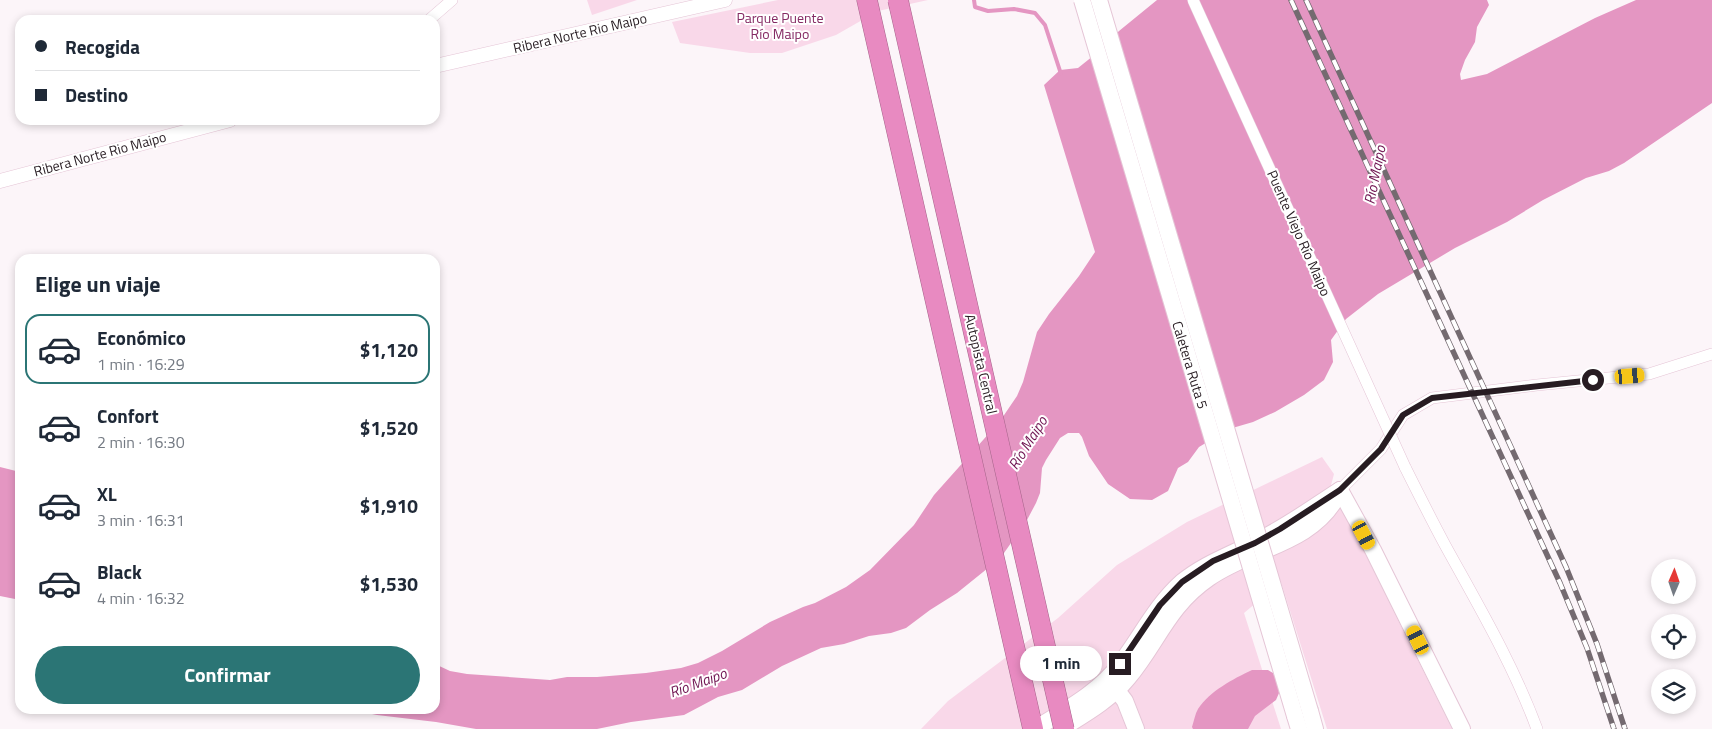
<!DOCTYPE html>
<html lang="es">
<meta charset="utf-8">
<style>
body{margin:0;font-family:"Titillium Web",sans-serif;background:#f2f2f3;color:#1f2937;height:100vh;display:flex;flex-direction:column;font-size:19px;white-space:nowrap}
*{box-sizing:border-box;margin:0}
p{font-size:16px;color:#747a83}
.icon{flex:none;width:28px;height:28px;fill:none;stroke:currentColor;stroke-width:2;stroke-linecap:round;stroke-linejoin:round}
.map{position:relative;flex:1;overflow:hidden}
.panel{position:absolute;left:15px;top:254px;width:425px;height:460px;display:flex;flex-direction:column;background:#fff;border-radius:15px;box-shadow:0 2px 8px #0003}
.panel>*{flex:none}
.top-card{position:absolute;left:15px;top:15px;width:425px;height:110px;border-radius:15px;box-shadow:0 2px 8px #0003;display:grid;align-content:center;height:110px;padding:0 20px;background:#fff}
.needle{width:32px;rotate:2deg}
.controls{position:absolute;left:1651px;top:559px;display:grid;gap:10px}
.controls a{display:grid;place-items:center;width:45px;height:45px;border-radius:50%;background:#fff;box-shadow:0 2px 8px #0003;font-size:25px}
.end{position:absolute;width:22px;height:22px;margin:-11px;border:6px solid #271c22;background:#fff;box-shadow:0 0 0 2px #fff}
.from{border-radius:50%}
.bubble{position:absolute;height:35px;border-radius:18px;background:#fff;box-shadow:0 2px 8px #0003;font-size:16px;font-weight:700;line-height:35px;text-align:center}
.car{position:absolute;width:15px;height:30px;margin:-15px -8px;border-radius:6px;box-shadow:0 0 4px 1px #0007;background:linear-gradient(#f5c518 24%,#345 0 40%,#f5c518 0 76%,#345 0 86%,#f5c518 0)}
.top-card b{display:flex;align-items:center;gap:18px;height:48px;font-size:19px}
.top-card b+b{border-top:1px solid #e0e1e3}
.top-card i{width:12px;height:12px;background:#1f2937}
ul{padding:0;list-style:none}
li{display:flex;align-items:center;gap:15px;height:70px;margin:0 10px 8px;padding:0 10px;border:2px solid transparent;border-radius:15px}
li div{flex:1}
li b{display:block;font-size:19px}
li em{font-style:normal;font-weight:700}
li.selected{border-color:#2b7575}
li>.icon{width:45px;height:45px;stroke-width:1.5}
h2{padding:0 20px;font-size:22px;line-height:60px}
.button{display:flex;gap:10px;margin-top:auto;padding:10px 20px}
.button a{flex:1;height:58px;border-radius:30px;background:#2b7575;color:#fff;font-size:20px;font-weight:700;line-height:58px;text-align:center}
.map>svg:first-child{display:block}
.green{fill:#f9d8e9}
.water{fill:#e496c2}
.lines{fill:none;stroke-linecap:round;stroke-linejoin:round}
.stream{stroke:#e496c2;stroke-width:4}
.minor-casing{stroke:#e5c5d6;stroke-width:12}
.tertiary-casing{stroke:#e5c5d6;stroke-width:15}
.secondary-casing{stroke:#e5c5d6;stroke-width:18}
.motorway-casing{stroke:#a46489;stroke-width:21}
.minor{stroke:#fff;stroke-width:11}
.tertiary{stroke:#fff;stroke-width:14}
.secondary{stroke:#fff;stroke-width:16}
.motorway{stroke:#e88ac1;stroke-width:20}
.rail-casing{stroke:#746a70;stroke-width:5.5}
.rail{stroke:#fff;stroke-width:4;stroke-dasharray:11;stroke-linecap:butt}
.minor-bridge-casing{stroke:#e5c5d6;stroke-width:12;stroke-linecap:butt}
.secondary-bridge-casing{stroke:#e5c5d6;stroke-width:18;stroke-linecap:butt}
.motorway-bridge-casing{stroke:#a46489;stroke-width:21;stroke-linecap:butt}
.minor-bridge{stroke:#fff;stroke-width:11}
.secondary-bridge{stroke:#fff;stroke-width:16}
.motorway-bridge{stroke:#e88ac1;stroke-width:20}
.route{stroke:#271c22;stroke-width:6}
.labels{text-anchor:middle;stroke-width:4;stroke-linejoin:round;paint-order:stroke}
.park-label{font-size:14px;fill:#852a64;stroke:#fff}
.street-label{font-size:14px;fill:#271c22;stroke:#fff}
.water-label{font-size:15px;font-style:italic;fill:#701552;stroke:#fff}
</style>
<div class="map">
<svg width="1712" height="729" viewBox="0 0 1712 729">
<rect width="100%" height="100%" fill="#fcf5f9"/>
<g class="green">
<polygon points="587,0 637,0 592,15"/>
<polygon points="778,0 928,0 878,11 836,35 782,53 750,53 680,43 672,22"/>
<polygon points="1322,457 1334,474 1330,489 1347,517 1452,729 1327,729 1281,582 1244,613 1281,729 921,729 948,701 1058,618 1117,565 1187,522"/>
</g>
<g class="water">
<polygon points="1157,0 1487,0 1489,5 1477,27 1475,42 1465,60 1460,74 1461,80 1487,74 1595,18 1636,0 1712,0 1712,103 1624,163 1609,171 1586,178 1543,200 1507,222 1455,248 1378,294 1346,319 1331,340 1333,362 1324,380 1304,395 1275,412 1253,422 1229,429 1199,447 1188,462 1178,468 1168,491 1152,500 1130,499 1108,484 1089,456 1082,437 1079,433 1068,433 1060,438 1046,460 1042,468 1040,493 1036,503 1027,520 1004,553 993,564 957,593 930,610 906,628 891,633 869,636 844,644 821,648 782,666 742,690 718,697 684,715 631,722 597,729 476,729 436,722 377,715 347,709 435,709 435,664 450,671 467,674 550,680 567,677 597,677 646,673 681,668 698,663 722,651 770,622 803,607 815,603 846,587 870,570 914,525 934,495 1000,421 1017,396 1023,382 1037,332 1049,314 1079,276 1095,252 1044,85 1060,70 1078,68 1098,52 1119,31"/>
<polygon points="0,467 20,472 20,600 0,596"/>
<path d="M1252,670H1268L1273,673L1278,683L1279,693L1276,700L1255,716L1248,729H1193L1192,727C1194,721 1195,714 1198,709C1210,691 1233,679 1252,670Z"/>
</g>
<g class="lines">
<polyline class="stream" points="974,0 975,7 988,11 1014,9 1035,13 1045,25 1061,74"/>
<g class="minor-casing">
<g id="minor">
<polyline points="429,20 452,0"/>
<path d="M1405,467C1418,493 1431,519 1445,545C1478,605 1513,664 1537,729"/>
<polyline points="1340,490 1381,449 1403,415 1432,398 1537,385 1649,374 1712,354"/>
</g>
</g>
<g class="tertiary-casing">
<g id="tertiary">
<polyline points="435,66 725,0"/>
<polyline points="0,181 230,120"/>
</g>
</g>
<g class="secondary-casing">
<g id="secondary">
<polyline points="1340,490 1373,550 1462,729"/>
<polyline points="1110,681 1125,701 1136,729"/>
<polyline points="1310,711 1315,729"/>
<polyline points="1295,716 1299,729"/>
<path d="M1035,729C1065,710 1098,693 1120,664C1141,637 1155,606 1182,582C1204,564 1230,555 1255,542C1285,528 1312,508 1340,490"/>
<path d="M1061,729C1085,714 1110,700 1128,678C1158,642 1168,606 1209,578C1251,548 1312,545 1338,495"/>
</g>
</g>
<g class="motorway-casing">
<polyline id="motorway" points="867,0 1033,729"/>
</g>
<use href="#minor" class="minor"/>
<use href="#tertiary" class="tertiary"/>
<use href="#secondary" class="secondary"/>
<use href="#motorway" class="motorway"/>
<g class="rail-casing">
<g id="rail">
<polyline points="1291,0 1560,583 1587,648 1614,729"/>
<polyline points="1306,0 1566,567 1597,644 1625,729"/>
</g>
</g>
<use href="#rail" class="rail"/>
<g class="minor-bridge-casing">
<polyline id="minor-bridge" points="1193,0 1405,467"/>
</g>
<g class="secondary-bridge-casing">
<g id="secondary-bridge">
<polyline points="1082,0 1295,716"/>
<polyline points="1099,0 1310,711"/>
</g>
</g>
<g class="motorway-bridge-casing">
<polyline id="motorway-bridge" points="898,0 1064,729"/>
</g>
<use href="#minor-bridge" class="minor-bridge"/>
<use href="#secondary-bridge" class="secondary-bridge"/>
<use href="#motorway-bridge" class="motorway-bridge"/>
</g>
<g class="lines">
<polyline class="route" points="1120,664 1160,605 1182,582 1213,561 1255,543 1280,529 1340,490 1381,449 1403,415 1432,398 1593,380"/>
</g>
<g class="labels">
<g class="park-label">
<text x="780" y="23">Parque Puente<tspan x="780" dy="16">Río Maipo</tspan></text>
</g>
<g class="street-label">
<text transform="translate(580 33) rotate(-13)" y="5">Ribera Norte Rio Maipo</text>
<text transform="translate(100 154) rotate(-15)" y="5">Ribera Norte Rio Maipo</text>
<text transform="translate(1299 233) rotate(66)" y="5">Puente Viejo Río Maipo</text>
<text transform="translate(981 364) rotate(77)" y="5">Autopista Central</text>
<text transform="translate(1190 365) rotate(73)" y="5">Caletera Ruta 5</text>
</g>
<g class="water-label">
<text transform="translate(1375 175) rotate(-79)" y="5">Río Maipo</text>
<text transform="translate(1028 443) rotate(-58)" y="5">Río Maipo</text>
<text transform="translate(698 683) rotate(-20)" y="5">Río Maipo</text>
</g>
</g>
</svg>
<div class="controls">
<a><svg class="needle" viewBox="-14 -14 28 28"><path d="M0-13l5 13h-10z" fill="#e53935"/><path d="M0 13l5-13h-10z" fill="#747a83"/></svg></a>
<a><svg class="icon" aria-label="locate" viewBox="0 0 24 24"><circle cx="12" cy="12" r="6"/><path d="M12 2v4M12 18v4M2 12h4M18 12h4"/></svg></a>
<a><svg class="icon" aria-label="layers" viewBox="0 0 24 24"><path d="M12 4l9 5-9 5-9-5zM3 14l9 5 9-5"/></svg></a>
</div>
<i class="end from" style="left:1593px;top:380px"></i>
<i class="end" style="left:1120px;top:664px"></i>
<div class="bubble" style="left:1020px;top:646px;width:82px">1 min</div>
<i class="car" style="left:1630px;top:376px;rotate:85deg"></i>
<i class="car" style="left:1364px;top:535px;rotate:152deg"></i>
<i class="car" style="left:1418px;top:640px;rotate:334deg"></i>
<div class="top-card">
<b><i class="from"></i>Recogida</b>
<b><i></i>Destino</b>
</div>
<section class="panel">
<h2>Elige un viaje</h2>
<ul>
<li class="selected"><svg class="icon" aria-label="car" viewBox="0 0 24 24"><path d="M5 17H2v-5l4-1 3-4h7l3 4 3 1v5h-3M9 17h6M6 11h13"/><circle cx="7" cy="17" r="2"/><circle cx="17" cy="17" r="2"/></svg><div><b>Económico</b><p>1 min · 16:29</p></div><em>$1,120</em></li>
<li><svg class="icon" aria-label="car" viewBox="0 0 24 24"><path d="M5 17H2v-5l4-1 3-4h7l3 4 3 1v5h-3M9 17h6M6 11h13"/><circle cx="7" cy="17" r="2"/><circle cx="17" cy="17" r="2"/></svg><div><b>Confort</b><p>2 min · 16:30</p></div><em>$1,520</em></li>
<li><svg class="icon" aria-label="car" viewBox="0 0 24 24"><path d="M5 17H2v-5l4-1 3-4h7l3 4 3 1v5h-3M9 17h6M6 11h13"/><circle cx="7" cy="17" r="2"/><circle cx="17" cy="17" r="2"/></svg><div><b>XL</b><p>3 min · 16:31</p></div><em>$1,910</em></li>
<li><svg class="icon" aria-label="car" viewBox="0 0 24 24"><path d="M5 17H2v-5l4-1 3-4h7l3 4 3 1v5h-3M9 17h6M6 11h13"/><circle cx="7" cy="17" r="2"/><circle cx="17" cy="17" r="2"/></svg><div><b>Black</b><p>4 min · 16:32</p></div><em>$1,530</em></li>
</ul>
<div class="button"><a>Confirmar</a></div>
</section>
</div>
